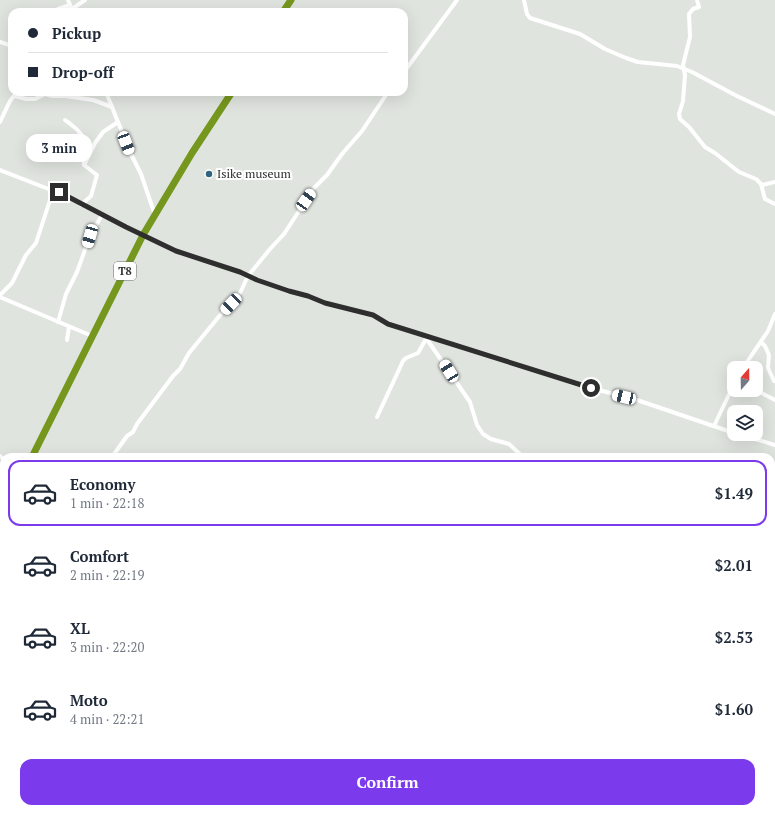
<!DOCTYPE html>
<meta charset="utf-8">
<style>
body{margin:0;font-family:"PT Serif",serif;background:#f6f6f7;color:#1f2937;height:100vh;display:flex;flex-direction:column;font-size:15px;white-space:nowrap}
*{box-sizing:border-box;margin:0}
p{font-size:13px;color:#747a83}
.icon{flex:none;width:22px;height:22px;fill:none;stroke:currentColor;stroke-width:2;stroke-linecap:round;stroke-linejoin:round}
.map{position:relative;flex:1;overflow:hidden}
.side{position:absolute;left:0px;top:453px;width:775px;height:360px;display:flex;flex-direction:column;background:#fff;border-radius:12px 12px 0 0;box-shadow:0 4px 16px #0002}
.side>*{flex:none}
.hud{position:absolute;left:8px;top:8px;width:400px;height:88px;border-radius:12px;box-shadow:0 4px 16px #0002;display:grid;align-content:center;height:88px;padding:0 20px;background:#fff}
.needle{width:26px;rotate:20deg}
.controls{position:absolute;left:727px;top:361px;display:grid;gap:8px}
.controls a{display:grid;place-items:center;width:36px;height:36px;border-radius:8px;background:#fff;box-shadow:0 4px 16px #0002;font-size:20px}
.end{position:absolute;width:18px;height:18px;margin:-9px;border:5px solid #2d2e2d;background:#fff;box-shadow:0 0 0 2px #fff}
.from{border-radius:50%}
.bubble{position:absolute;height:28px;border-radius:12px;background:#fff;box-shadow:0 4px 16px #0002;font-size:13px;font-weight:800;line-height:28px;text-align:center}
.car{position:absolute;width:12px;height:24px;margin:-12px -6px;border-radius:5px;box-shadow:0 0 3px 1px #0007;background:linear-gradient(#fff 24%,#345 0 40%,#fff 0 76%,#345 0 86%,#fff 0)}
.hud b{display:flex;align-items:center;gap:14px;height:38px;font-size:15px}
.hud b+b{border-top:1px solid #e0e1e3}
.hud i{width:10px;height:10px;background:#1f2937}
ul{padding:7px 0 0;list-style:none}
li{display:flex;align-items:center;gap:12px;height:66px;margin:0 8px 6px;padding:0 12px;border:2px solid transparent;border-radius:12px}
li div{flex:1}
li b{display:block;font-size:15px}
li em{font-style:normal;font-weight:800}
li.selected{border-color:#7c3aed}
li>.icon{width:36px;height:36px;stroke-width:1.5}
.cta{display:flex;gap:8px;margin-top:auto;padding:8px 20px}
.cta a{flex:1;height:46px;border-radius:12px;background:#7c3aed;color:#fff;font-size:16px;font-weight:800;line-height:46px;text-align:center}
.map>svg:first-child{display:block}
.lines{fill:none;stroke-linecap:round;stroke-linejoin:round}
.street{stroke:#fff;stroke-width:4}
.highway{stroke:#76971d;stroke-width:7}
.route{stroke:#2d2e2d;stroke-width:5}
.poi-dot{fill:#316481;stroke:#fff;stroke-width:1.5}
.labels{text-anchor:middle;stroke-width:4;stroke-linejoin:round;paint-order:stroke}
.shield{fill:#fff;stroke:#6c6d6c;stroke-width:1}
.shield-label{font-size:11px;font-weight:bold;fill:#2d2e2d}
.poi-label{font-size:12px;fill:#2d2e2d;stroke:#fff;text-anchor:start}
</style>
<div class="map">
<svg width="775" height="813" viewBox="0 0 775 813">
<rect width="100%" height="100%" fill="#e0e4df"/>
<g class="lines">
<g class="street">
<polyline points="68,0 73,12"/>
<polyline points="524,0 527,14 530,18 580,34 605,49 626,58 638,62 677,66 692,72 735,95 775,114"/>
<polyline points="697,0 699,7 693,9 689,14 690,37 683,65 685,75 683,101 679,114 680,119 689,127 705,147 715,153 739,172 756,179 761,184 765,199 775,204"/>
<polyline points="72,9 85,0"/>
<polyline points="54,12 58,9 70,5"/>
<polyline points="0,42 12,46"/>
<polyline points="404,72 457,0"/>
<polyline points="12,75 10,83 12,87"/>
<polyline points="106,92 130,152 141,174 155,215"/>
<polyline points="15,96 26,99 35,99 45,94 52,96 65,96 93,100 112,107"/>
<path d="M65,120C73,126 85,134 85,145C86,152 83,158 84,165L97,175L91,196L81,205"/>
<polyline points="0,122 10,101 17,92"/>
<polyline points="84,165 95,143 103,132 118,122"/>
<polyline points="0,170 64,195 98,213 176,251 240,272 271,285 308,296 325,303 369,314 388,323 423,335 492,356 576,384 637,400 734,433"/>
<polyline points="762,185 775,182"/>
<polyline points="0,295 12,283 26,255 36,243 53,191"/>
<polyline points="0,297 92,336"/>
<polyline points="58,322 66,294 77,272 90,236 102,215"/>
<polyline points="424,335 470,402 477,425 483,434 491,439 509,444 523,457"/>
<polyline points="67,340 69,327"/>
<polyline points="761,342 765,346 769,355 768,368 774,381"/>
<polyline points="743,368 768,331 775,314"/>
<polyline points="756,390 775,400"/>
<polyline points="377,417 403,361 406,358 418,353 426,339"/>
<polyline points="714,426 734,384"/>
<polyline points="739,434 775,445"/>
<polyline points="0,456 4,459"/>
<polyline points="112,457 127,436 133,432 137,424 173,376 180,369 189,353 221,314 240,293 248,276 270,249 284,234 314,188 327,175 342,154 362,131 388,92"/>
<polyline points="0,542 4,543"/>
<polyline points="0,621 4,621"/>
<polyline points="0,671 4,661"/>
<polyline points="0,718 4,714"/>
<polyline points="0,770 4,771"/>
<polyline points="117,809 126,813"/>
<polyline points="240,809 258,813"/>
<polyline points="709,809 711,813"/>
<polyline points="86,813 87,809"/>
</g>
<g class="highway">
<polyline points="283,12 291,0"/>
<polyline points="32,457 143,235 192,153 232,92"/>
<polyline points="0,518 4,509"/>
</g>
</g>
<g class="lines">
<polyline class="route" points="59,192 126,227 176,251 240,272 257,280 289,291 308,296 325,303 373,315 388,324 591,388"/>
</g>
<circle class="poi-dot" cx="209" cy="174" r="4"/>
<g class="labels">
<rect class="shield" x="114" y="262" width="22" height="18" rx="3"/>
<g class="shield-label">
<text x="125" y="275">T8</text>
</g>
<g class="poi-label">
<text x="217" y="178">Isike museum</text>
</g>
</g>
</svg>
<div class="controls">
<a><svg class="needle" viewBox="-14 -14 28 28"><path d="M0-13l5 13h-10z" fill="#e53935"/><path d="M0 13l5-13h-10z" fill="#747a83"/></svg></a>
<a><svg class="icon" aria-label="layers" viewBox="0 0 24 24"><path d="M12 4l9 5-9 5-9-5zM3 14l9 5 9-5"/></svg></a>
</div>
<i class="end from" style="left:591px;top:388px"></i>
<i class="end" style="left:59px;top:192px"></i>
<div class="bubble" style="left:26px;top:134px;width:66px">3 min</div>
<i class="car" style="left:126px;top:143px;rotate:159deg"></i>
<i class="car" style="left:306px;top:200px;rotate:35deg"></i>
<i class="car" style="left:90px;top:236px;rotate:196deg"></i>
<i class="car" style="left:231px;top:304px;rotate:224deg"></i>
<i class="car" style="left:449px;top:371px;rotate:328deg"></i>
<i class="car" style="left:624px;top:397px;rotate:283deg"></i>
<div class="hud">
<b><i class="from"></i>Pickup</b>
<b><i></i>Drop-off</b>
</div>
<section class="side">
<ul>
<li class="selected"><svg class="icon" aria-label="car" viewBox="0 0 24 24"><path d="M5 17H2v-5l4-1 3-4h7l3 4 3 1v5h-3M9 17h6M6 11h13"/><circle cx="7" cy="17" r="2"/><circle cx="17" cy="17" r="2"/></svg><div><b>Economy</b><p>1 min · 22:18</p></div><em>$1.49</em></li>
<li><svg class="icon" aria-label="car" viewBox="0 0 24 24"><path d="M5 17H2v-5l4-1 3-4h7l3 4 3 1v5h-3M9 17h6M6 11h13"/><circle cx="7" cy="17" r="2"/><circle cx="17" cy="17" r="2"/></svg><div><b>Comfort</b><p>2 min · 22:19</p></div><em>$2.01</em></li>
<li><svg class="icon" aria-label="car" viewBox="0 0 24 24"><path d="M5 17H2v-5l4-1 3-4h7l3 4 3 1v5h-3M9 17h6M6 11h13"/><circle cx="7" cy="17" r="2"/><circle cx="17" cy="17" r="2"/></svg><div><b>XL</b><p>3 min · 22:20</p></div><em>$2.53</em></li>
<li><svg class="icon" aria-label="car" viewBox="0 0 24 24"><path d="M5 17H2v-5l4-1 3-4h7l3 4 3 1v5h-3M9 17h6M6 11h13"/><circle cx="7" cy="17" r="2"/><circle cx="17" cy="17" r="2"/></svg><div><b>Moto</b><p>4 min · 22:21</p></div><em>$1.60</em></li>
</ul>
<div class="cta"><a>Confirm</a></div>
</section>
</div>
